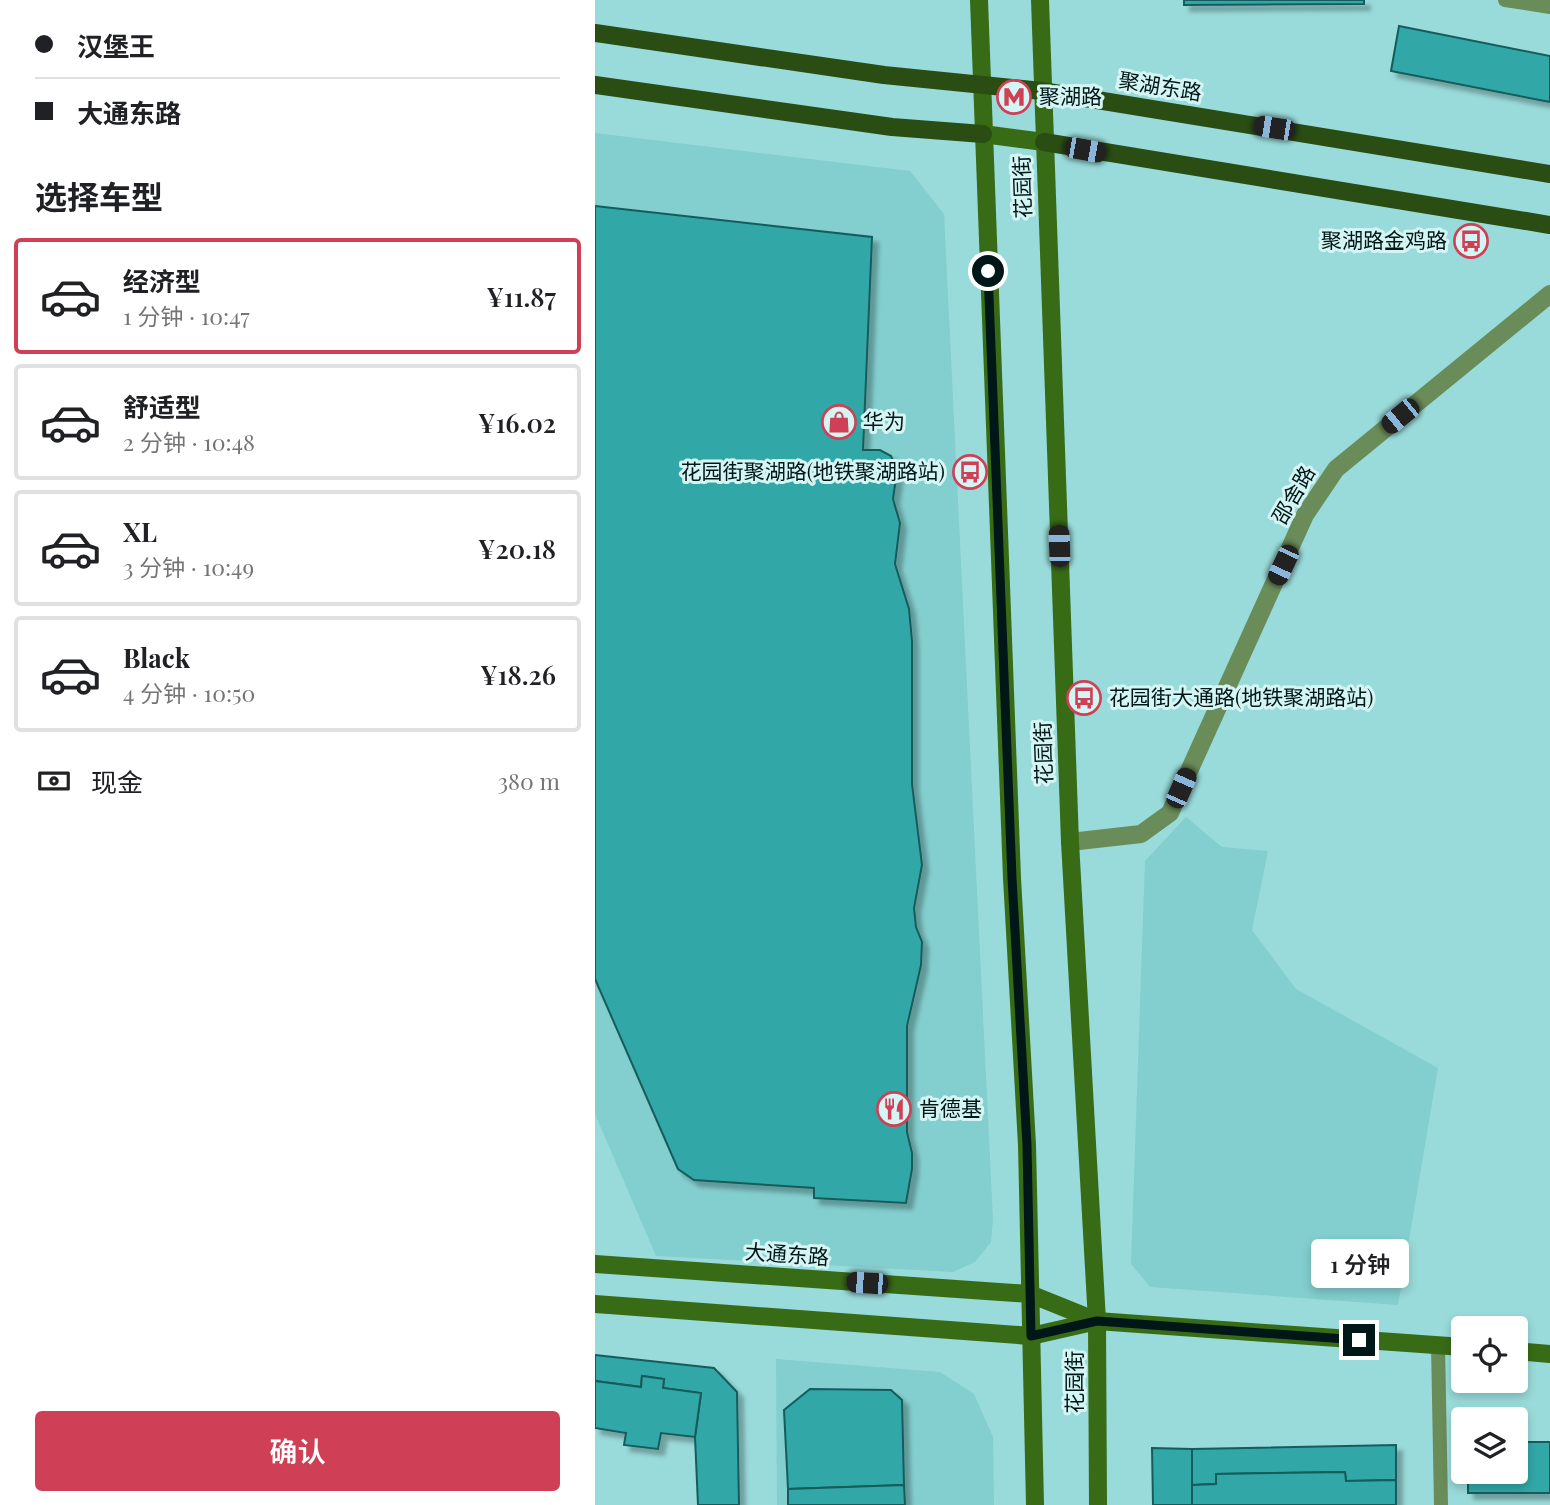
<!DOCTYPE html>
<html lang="zh">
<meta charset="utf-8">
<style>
body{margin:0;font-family:"Playfair Display","Noto Sans SC",serif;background:#f6f6f6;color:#202124;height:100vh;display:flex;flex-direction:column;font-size:26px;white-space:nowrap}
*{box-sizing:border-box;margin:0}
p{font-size:23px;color:#757577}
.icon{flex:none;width:38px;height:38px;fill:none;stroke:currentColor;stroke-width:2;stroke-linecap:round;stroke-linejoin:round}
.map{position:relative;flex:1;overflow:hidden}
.sheet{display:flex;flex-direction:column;background:#fff;width:595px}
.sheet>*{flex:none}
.hud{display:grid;align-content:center;height:154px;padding:0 35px;background:#fff}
.tools{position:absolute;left:856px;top:1316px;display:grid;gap:14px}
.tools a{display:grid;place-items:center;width:77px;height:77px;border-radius:7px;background:#fff;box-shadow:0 4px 10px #0003;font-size:35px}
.end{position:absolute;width:32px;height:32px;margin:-16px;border:9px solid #001717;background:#fff;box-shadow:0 0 0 4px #fff}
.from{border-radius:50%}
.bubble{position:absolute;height:49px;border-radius:7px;background:#fff;box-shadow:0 4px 10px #0003;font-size:23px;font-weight:600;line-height:49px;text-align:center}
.car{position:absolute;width:21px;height:42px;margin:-21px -10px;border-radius:9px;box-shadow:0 0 5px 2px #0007;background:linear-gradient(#222 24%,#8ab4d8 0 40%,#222 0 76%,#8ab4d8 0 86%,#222 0)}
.hud b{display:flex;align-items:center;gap:24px;height:66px;font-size:26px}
.hud b+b{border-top:2px solid #e0e0e0}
.hud i{width:18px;height:18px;background:#202124}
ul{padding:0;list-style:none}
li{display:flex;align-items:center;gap:21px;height:116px;margin:0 14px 10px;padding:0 21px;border:4px solid #e0e0e0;border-radius:7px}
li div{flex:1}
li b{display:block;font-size:26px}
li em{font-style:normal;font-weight:600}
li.selected{border-color:#cf3f55}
li>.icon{width:63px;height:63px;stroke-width:1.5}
h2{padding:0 35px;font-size:32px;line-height:84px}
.pay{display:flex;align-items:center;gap:18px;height:77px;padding:0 35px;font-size:26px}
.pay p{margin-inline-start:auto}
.primary-button{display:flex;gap:14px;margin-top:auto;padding:14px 35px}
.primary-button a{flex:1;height:80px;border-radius:7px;background:#cf3f55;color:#fff;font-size:28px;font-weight:600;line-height:80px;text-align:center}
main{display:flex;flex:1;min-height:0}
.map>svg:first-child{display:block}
.built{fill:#83cece}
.building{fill:#31a7a8;stroke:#175c5c;stroke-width:2;filter:url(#shadow)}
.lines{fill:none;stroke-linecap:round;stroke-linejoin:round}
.lane{stroke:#6a8c59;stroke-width:14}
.street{stroke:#6a8c59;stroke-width:18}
.secondary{stroke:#386b16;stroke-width:18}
.primary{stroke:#2a4d14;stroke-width:18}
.route{stroke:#001717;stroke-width:9}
.labels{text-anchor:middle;stroke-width:6;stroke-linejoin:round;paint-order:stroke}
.street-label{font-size:21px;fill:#001717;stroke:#d5f5f4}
.poi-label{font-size:21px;fill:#001717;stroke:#d5f5f4;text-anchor:start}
</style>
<main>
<section class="sheet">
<div class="hud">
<b><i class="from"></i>汉堡王</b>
<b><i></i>大通东路</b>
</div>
<h2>选择车型</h2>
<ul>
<li class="selected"><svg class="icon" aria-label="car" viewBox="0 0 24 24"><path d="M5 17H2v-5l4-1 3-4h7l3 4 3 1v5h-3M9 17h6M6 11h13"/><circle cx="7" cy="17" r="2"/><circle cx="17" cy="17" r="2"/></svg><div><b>经济型</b><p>1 分钟 · 10:47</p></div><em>¥11.87</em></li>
<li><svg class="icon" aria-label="car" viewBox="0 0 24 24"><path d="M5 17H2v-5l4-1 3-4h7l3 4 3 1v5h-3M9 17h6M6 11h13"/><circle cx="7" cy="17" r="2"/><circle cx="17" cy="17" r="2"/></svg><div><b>舒适型</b><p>2 分钟 · 10:48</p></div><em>¥16.02</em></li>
<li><svg class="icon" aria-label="car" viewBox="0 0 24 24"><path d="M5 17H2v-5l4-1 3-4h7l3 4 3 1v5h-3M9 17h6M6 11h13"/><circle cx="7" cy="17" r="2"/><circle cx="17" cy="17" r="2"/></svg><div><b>XL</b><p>3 分钟 · 10:49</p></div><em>¥20.18</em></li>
<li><svg class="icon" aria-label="car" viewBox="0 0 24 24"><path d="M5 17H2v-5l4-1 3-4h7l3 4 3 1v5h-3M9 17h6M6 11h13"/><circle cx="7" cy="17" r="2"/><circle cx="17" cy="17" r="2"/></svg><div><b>Black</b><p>4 分钟 · 10:50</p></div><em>¥18.26</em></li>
</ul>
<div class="pay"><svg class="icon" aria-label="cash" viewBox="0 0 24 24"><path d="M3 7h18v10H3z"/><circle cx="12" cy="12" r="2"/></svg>现金<p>380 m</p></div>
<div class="primary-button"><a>确认</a></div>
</section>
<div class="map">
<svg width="955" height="1505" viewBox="0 0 955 1505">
<defs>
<filter id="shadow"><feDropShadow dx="6" dy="6" stdDeviation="2" flood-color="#0004"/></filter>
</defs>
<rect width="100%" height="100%" fill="#99dbda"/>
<g class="built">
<polygon points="0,133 315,171 349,214 398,1220 396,1242 380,1262 358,1272 61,1256 0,1114"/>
<polygon points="591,817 627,847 673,851 657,930 701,989 843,1068 803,1305 555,1287 536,1264 550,861"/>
<polygon points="181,1359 345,1372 379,1394 398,1437 399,1505 182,1505"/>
</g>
<g class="building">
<polygon points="589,0 769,0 769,4 589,5"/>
<polygon points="804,26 955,56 955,102 796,71"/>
<polygon points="0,206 277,237 268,450 285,450 296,456 302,471 298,499 305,523 300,564 314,609 317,641 317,784 327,865 319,908 321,927 327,942 326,965 312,1026 312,1132 317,1153 317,1169 311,1203 219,1198 219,1188 99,1180 83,1169 0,979"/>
<polygon points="0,1355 119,1368 142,1392 144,1505 103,1505 100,1437 106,1393 68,1388 69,1379 47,1376 46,1387 0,1381"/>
<polygon points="47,1376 69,1379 68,1388 106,1393 100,1437 66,1433 63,1449 29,1445 31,1433 0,1428 0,1381 46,1387"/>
<polygon points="215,1389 296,1390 307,1400 309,1485 193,1489 189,1410"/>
<polygon points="920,1442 955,1442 955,1493 873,1493 873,1472 920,1472"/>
<polygon points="801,1445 801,1480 751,1481 750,1472 621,1474 621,1484 597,1485 597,1449"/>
<polygon points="557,1448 597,1449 597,1505 558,1505"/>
<polygon points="750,1472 751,1481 801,1480 801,1505 597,1505 597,1485 621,1484 621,1474"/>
<polygon points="309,1485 310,1505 193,1505 193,1489"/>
</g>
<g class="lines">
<g class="lane">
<polyline points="910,0 955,7"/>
<polyline points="843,1345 846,1505"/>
</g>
<polyline class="street" points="475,842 546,834 575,813 710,515 741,469 955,294"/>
<g class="secondary">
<polyline points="384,0 417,878 432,1145 440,1505"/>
<polyline points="445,0 475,842 502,1321 503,1505"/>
<polyline points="388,134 449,142"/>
<polyline points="0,1264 435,1294 502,1321"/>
<polyline points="0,1304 436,1336 502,1321 868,1347"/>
<polyline points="920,1351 955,1354"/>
</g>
<g class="primary">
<polyline points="0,33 289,75 447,91 955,174"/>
<polyline points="0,85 297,127 388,134"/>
<polyline points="449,142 955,225"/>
</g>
</g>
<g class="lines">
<polyline class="route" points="393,271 417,878 432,1145 436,1336 502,1321 764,1340"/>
</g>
<defs>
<g id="metro-ring" transform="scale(1.75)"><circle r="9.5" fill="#d5f5f4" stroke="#cf3f55" stroke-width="1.5"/><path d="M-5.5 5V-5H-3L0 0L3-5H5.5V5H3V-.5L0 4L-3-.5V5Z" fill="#cf3f55"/></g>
<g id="bus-ring" transform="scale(1.75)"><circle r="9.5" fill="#d5f5f4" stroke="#cf3f55" stroke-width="1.5"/><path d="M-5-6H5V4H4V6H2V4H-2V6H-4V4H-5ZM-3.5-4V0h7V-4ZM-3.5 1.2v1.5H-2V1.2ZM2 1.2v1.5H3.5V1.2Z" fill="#cf3f55"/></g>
<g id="shop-ring" transform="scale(1.75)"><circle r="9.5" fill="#d5f5f4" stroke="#cf3f55" stroke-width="1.5"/><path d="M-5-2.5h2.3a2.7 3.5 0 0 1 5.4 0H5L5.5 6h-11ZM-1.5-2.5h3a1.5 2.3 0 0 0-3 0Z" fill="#cf3f55"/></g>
<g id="restaurant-ring" transform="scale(1.75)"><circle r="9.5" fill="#d5f5f4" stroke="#cf3f55" stroke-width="1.5"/><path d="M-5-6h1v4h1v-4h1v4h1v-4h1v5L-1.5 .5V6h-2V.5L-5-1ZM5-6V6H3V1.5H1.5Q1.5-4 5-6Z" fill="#cf3f55"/></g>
</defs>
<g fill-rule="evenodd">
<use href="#metro-ring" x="419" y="97"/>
<use href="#bus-ring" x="876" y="241"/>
<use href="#shop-ring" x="244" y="422"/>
<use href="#bus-ring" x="375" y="472"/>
<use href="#bus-ring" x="489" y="698"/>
<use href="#restaurant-ring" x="299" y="1109"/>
</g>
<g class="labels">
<g class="street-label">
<text transform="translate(565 87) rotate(9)" y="7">聚湖东路</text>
<text transform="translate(428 187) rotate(-92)" y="7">花园街</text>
<text transform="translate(699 495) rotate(-60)" y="7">邵舍路</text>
<text transform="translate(449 753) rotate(-92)" y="7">花园街</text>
<text transform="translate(192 1255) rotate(4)" y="7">大通东路</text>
<text transform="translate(480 1382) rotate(-90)" y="7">花园街</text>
</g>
<g class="poi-label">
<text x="444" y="104">聚湖路</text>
<text x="852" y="248" text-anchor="end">聚湖路金鸡路</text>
<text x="268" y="429">华为</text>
<text x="350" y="479" text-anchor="end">花园街聚湖路(地铁聚湖路站)</text>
<text x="514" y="705">花园街大通路(地铁聚湖路站)</text>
<text x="324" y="1116">肯德基</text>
</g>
</g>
</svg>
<div class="tools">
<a><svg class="icon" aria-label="locate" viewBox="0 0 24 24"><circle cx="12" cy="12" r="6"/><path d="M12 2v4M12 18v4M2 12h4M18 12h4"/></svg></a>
<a><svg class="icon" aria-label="layers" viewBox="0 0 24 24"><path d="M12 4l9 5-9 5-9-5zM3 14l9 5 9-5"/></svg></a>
</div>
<i class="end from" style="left:393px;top:271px"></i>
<i class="end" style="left:764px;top:1340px"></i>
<div class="bubble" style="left:716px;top:1239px;width:98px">1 分钟</div>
<i class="car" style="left:679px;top:128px;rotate:279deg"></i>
<i class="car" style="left:490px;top:150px;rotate:100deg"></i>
<i class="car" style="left:805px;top:416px;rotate:231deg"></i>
<i class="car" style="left:464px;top:546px;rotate:358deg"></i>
<i class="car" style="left:688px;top:565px;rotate:205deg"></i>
<i class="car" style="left:586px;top:788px;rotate:24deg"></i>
<i class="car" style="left:272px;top:1283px;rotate:274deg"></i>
</div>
</main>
